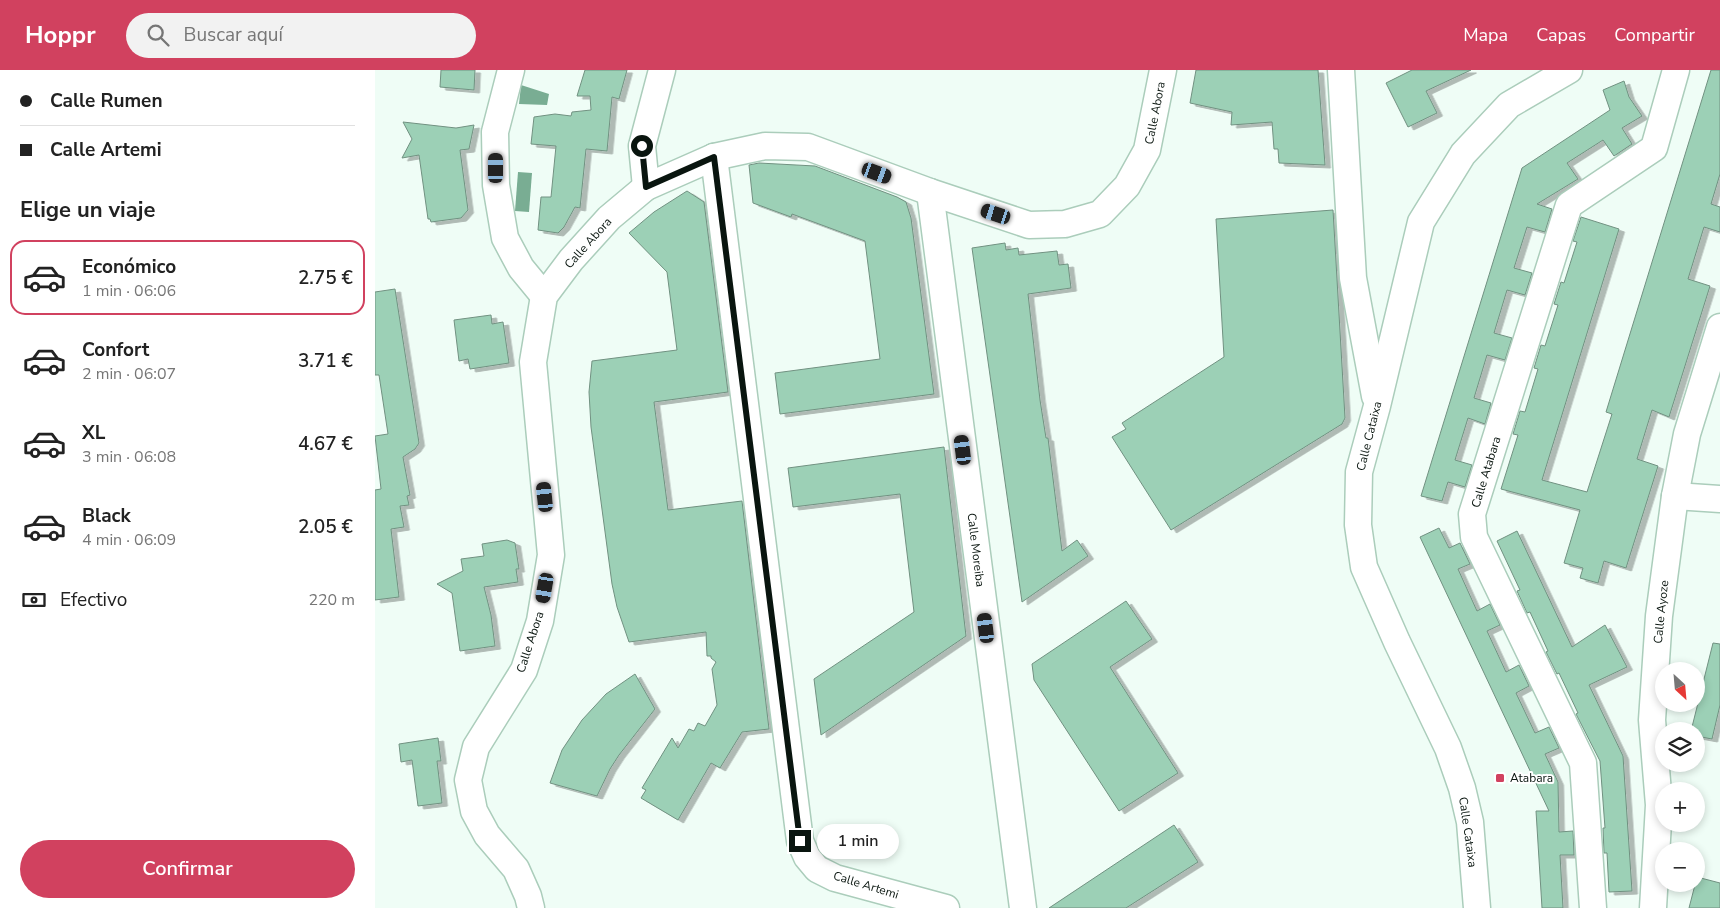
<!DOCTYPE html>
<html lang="es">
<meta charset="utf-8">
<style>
body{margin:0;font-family:"Nunito Sans",sans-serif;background:#f2f2f2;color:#222;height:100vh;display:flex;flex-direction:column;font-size:19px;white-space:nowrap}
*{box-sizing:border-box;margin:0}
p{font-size:16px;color:#767676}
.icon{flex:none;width:28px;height:28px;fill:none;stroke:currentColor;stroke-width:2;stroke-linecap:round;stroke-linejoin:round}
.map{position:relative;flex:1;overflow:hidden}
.details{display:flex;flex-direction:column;background:#fff;width:375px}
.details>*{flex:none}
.banner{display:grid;align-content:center;height:110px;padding:0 20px;background:#fff}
.needle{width:32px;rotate:154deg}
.tools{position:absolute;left:1280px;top:592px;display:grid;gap:10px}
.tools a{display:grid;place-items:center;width:50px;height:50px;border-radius:50%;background:#fff;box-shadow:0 2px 8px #0003;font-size:25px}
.end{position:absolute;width:22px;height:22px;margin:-11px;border:6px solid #09150f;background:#fff;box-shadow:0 0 0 2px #fff}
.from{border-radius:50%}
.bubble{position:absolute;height:35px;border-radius:18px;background:#fff;box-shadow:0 2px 8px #0003;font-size:16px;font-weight:600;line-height:35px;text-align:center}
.car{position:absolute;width:15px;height:30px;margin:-15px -8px;border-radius:6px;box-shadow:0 0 4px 1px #0007;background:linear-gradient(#222 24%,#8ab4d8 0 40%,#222 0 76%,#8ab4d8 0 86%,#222 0)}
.banner b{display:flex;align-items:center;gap:18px;height:48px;font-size:19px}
.banner b+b{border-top:1px solid #e0e0e0}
.banner i{width:12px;height:12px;background:#222}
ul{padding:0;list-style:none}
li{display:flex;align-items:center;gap:15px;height:75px;margin:0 10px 8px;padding:0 10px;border:2px solid transparent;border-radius:15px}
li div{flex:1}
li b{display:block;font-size:19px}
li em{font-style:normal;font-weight:600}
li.active{border-color:#d1415f}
li>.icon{width:45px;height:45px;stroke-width:1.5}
h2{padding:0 20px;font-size:22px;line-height:60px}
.pay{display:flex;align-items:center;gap:12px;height:55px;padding:0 20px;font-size:19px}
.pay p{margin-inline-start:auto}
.primary-button{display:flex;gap:10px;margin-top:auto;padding:10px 20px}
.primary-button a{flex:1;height:58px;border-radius:30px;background:#d1415f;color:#fff;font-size:20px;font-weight:600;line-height:58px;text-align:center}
header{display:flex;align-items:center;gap:30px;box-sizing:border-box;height:70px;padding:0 25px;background:#d1415f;color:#fff}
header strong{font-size:24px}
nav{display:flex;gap:28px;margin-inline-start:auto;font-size:18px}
.search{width:350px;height:45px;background:#f2f2f2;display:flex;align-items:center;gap:12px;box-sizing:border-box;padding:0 18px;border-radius:28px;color:#767676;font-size:19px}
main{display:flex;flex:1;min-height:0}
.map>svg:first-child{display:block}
.water{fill:#79ad93}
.building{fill:#9cd0b6;stroke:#719181;filter:url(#shadow)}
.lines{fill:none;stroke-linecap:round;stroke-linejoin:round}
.minor-casing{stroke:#abcdbb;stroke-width:29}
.minor{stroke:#fff;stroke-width:26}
.route{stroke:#09150f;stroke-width:6}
.poi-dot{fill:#d1415f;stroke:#fff;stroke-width:2}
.labels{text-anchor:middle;stroke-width:4;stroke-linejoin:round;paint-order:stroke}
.street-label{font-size:12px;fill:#09150f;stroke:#fff}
.poi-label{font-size:12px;fill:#09150f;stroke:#fff;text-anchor:start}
</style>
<header>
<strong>Hoppr</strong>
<div class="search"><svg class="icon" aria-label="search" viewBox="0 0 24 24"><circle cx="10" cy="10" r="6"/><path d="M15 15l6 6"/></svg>Buscar aquí</div>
<nav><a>Mapa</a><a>Capas</a><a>Compartir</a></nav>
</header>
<main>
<section class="details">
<div class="banner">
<b><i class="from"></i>Calle Rumen</b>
<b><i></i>Calle Artemi</b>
</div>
<h2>Elige un viaje</h2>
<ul>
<li class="active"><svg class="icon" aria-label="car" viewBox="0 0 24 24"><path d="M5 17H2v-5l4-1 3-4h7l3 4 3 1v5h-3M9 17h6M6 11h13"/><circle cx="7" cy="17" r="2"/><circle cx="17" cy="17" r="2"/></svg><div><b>Económico</b><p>1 min · 06:06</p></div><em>2.75 €</em></li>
<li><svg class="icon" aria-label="car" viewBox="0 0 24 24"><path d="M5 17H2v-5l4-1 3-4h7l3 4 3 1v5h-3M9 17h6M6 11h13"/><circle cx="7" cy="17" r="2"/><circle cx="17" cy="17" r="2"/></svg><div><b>Confort</b><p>2 min · 06:07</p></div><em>3.71 €</em></li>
<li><svg class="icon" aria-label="car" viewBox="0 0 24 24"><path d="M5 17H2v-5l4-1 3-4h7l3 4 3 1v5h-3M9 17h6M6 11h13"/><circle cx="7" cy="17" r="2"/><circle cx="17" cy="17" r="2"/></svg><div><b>XL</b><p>3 min · 06:08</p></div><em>4.67 €</em></li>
<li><svg class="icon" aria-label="car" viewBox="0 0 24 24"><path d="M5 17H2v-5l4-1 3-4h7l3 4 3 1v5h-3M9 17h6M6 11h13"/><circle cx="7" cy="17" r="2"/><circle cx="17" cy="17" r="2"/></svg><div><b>Black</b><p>4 min · 06:09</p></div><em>2.05 €</em></li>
</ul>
<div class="pay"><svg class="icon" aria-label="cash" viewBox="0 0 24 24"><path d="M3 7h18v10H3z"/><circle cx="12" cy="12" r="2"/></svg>Efectivo<p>220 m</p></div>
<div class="primary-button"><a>Confirmar</a></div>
</section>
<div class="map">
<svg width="1345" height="838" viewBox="0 0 1345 838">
<defs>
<filter id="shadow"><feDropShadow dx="5.5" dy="3" stdDeviation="0" flood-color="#0004"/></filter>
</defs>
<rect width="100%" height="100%" fill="#effdf6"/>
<g class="water">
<polygon points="146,15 174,24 172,35 144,34"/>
<polygon points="143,102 157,103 154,142 140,141"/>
</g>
<g class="building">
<polygon points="66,0 100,0 99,20 65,17"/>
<polygon points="210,0 252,0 244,29 237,27 232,81 211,79 205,138 200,137 189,157 183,163 163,160 166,127 176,127 181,76 156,74 159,47 180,44 196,46 197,42 216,40 215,26 202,26"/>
<polygon points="821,0 943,0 950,95 904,93 903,79 899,79 897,52 856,55 857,42 815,33"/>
<polygon points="1037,0 1096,0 1051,21 1062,43 1033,57 1011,13"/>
<polygon points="1336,0 1345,0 1345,104 1336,134 1345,137 1345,162 1329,157 1313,209 1335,216 1294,347 1277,340 1262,389 1283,396 1251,498 1229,491 1223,513 1205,508 1208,498 1189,493 1205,440 1126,419 1143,365 1138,364 1145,341 1150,342 1163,299 1159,298 1166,275 1170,276 1183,235 1179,234 1186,212 1189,213 1202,172 1198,171 1206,147 1244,159 1167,410 1212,422 1237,344 1231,342"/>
<polygon points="1249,11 1254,27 1267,46 1247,58 1257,74 1239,86 1228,70 1192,93 1203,109 1162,134 1177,139 1170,162 1152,157 1139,198 1157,203 1150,225 1132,220 1119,263 1137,268 1130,290 1112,285 1099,328 1116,333 1110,354 1093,348 1080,390 1097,395 1090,417 1073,412 1067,431 1046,426 1147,98 1235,40 1228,20"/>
<polygon points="28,52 81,58 99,55 94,79 85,80 93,140 86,148 56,152 55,149 53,149 44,85 27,88 37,69"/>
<polygon points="384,93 440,96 522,127 531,132 536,148 559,324 405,344 400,303 505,289 490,171 417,144 416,147 378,133 374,95"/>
<polygon points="312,121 329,132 353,322 279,332 293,440 367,431 394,659 367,662 345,698 336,693 303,750 266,728 271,720 267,718 297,668 303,678 314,659 319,661 323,653 330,656 342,635 337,599 341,592 336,588 336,586 332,586 331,562 254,572 242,537 237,514 216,357 214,322 217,291 302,280 292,202 254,163 279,142"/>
<polygon points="958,140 970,348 967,354 796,460 737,367 751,359 747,353 849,287 841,149"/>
<polygon points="630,173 631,180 643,178 644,185 682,181 684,195 693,194 696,218 653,224 665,330 671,368 673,368 687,481 702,470 713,486 647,532 597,178"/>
<polygon points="20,219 44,373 40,379 28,387 35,425 32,426 34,435 25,436 29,457 16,459 24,527 0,530 0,420 6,419 0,366 13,364 4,305 0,305 0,222"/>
<polygon points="116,245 117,254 128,252 134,293 95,299 93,289 84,291 79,250"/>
<polygon points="569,377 591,566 446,665 439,609 539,542 525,424 418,437 413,398"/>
<polygon points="1064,458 1074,478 1085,473 1095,494 1083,499 1102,541 1115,534 1125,555 1112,561 1131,602 1144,595 1154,616 1141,623 1160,663 1174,657 1184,678 1170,684 1183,712 1184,762 1198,761 1199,785 1185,785 1188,838 1167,838 1161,741 1174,741 1045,467"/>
<polygon points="1142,461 1197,577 1230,555 1252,597 1214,615 1248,686 1257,821 1234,822 1232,783 1229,783 1228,758 1230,758 1225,691 1201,644 1203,643 1184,603 1182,604 1171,582 1173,581 1155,542 1152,543 1142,521 1145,520 1122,471"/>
<polygon points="132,470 140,473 144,499 141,499 143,512 109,517 116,545 120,576 85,581 77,523 62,514 88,501 86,489 109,486 107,474"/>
<polygon points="751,531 777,569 735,597 803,703 744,741 659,610 657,594"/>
<polygon points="1338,573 1345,574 1345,635 1337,669 1321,666 1321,661 1316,661"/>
<polygon points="260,604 280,639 244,685 235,699 222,726 175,713 187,680 207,650 231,624"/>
<polygon points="63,668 66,691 62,691 67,733 43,736 37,690 26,692 24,674"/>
<polygon points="799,755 823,792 751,838 674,838"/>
<polygon points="1322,807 1345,813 1345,838 1314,838"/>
</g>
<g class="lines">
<g class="minor-casing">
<g id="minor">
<polyline points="136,0 120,62 121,115 130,168 146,198 169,226"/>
<polyline points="966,0 978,208 1000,326"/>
<polyline points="339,87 425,771 432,787 442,799 460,808 571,838"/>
<polyline points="271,117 267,76 287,0"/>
<polyline points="555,122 648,838"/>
<polyline points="1300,426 1345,429"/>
<polyline points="156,838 153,826 141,799 112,765 99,741 93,710 101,677 149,600 165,551 176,485 158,292 169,226 196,190 234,148 271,117 339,87 390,76 433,77 555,122 654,155 690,154 725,144 752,116 772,80 788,0"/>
<polyline points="1102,838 1095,752 1087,718 1073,678 1022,572 989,497 983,455 984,402 1002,336 1046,152 1088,84 1134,35 1194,0"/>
<polyline points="1218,838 1208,693 1099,467 1097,444 1194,135 1279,78 1301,0"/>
<polyline points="1278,838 1284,735 1277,650 1284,546 1300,426 1312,364 1345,257"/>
</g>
</g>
<use href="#minor" class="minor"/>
</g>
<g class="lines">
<polyline class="route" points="267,76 271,117 339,87 425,771"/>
</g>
<rect class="poi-dot" x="1120" y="703" width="10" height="10" rx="2.5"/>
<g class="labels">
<g class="street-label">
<text transform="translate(780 43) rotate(-79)" y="4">Calle Abora</text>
<text transform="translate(213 173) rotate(-48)" y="4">Calle Abora</text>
<text transform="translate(994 366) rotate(-76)" y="4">Calle Cataixa</text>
<text transform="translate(1111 402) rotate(-73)" y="4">Calle Atabara</text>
<text transform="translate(601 480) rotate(83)" y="4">Calle Moreiba</text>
<text transform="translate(1286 542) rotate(-84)" y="4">Calle Ayoze</text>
<text transform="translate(155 572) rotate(-72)" y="4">Calle Abora</text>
<text transform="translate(1093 762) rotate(82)" y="4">Calle Cataixa</text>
<text transform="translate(491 815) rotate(17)" y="4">Calle Artemi</text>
</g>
<g class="poi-label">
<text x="1135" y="712">Atabara</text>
</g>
</g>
</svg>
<div class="tools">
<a><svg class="needle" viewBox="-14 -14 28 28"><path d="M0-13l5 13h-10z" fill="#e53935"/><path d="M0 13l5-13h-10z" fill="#767676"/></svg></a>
<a><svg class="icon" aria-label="layers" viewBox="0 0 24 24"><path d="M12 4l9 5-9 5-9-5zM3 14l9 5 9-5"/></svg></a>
<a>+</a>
<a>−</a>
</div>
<i class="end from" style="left:267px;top:76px"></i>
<i class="end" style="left:425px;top:771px"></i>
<div class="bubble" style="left:442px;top:754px;width:82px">1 min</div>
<i class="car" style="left:121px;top:98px;rotate:0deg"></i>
<i class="car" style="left:502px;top:103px;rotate:110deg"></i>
<i class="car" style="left:621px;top:144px;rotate:288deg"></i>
<i class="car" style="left:588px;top:380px;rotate:353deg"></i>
<i class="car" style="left:170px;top:427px;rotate:354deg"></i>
<i class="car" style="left:170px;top:518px;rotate:190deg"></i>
<i class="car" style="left:611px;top:558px;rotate:353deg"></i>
</div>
</main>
